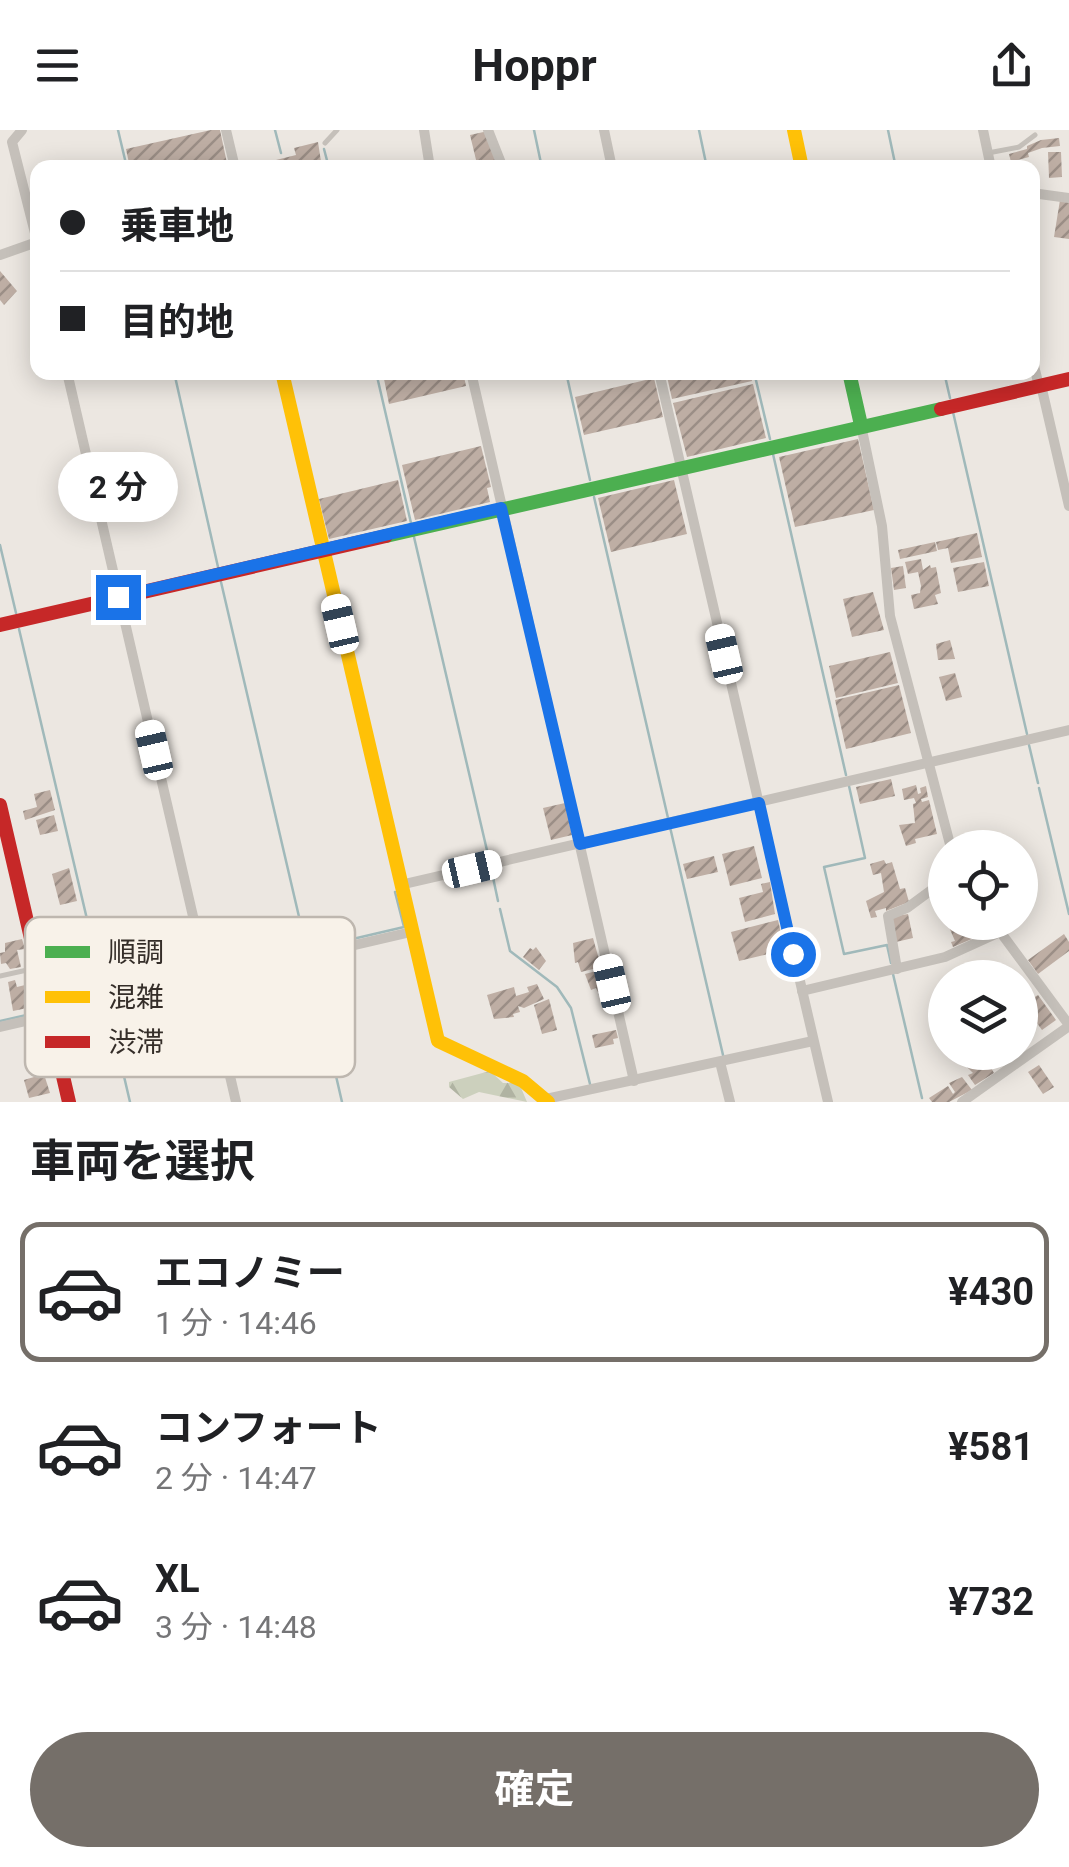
<!DOCTYPE html>
<html lang="ja">
<meta charset="utf-8">
<style>
body{margin:0;font-family:Roboto,"Noto Sans JP",sans-serif;background:#f2f2f2;color:#202124;height:100vh;display:flex;flex-direction:column;font-size:38px;white-space:nowrap}
*{box-sizing:border-box;margin:0}
p{font-size:32px;color:#757577}
.icon{flex:none;width:55px;height:55px;fill:none;stroke:currentColor;stroke-width:2;stroke-linecap:round;stroke-linejoin:round}
.map{position:relative;height:972px;overflow:hidden}
.side{display:flex;flex-direction:column;background:#fff;flex:1}
.side>*{flex:none}
.hud{position:absolute;left:30px;top:30px;width:1010px;height:220px;border-radius:20px;box-shadow:0 5px 25px #0003;display:grid;align-content:center;height:220px;padding:0 30px;background:#fff}
.controls{position:absolute;left:928px;top:700px;display:grid;gap:20px}
.controls a{display:grid;place-items:center;width:110px;height:110px;border-radius:50%;background:#fff;box-shadow:0 5px 25px #0003;font-size:50px}
.end{position:absolute;width:45px;height:45px;margin:-22px;border:12px solid #1a73e8;background:#fff;box-shadow:0 0 0 5px #fff}
.from{border-radius:50%}
.bubble{position:absolute;height:70px;border-radius:35px;background:#fff;box-shadow:0 5px 25px #0003;font-size:32px;font-weight:700;line-height:70px;text-align:center}
.car{position:absolute;width:30px;height:60px;margin:-30px -15px;border-radius:12px;box-shadow:0 0 8px 2px #0007;background:linear-gradient(#fff 24%,#345 0 40%,#fff 0 76%,#345 0 86%,#fff 0)}
.hud b{display:flex;align-items:center;gap:35px;height:95px;font-size:38px}
.hud b+b{border-top:2px solid #e0e0e0}
.hud i{width:25px;height:25px;background:#202124}
ul{padding:0;list-style:none}
li{display:flex;align-items:center;gap:30px;height:140px;margin:0 20px 15px;padding:0 10px;border:5px solid transparent;border-radius:20px}
li div{flex:1}
li b{display:block;font-size:38px}
li em{font-style:normal;font-weight:700}
li.on{border-color:#756f69}
li>.icon{width:90px;height:90px;stroke-width:1.5}
h2{padding:0 30px;font-size:45px;line-height:120px}
.action{display:flex;gap:20px;margin-top:auto;padding:20px 30px}
.action a{flex:1;height:115px;border-radius:60px;background:#756f69;color:#fff;font-size:40px;font-weight:700;line-height:115px;text-align:center}
header{display:flex;justify-content:space-between;align-items:center;height:130px;padding:0 30px;background:#fff;font-size:45px;font-weight:700}
.map>svg:first-child{display:block}
.forest{fill:url(#forest-firs)}
.lines{fill:none;stroke-linecap:round;stroke-linejoin:round}
.stream{stroke:#a0b9ba;stroke-width:2.5}
.building{fill:url(#building-hatch)}
.lane{stroke:#c5c0ba;stroke-width:5}
.street{stroke:#c5c0ba;stroke-width:10}
.fast{stroke:#4caf50;stroke-width:14}
.slow{stroke:#ffc107;stroke-width:14}
.jam{stroke:#c62828;stroke-width:14}
.route{stroke:#1a73e8;stroke-width:12}
.key{fill:#f8f2e9;stroke:#beb7af;stroke-width:2.5}
.key-label{font-size:28px;fill:#352e29}
</style>
<header><svg class="icon" aria-label="menu" viewBox="0 0 24 24"><path d="M4 6h16M4 12h16M4 18h16"/></svg>Hoppr<svg class="icon" aria-label="share" viewBox="0 0 24 24"><path d="M12 15V3M7 8l5-5 5 5M5 13v7h14v-7"/></svg></header>
<div class="map">
<svg width="1069" height="972" viewBox="0 0 1069 972">
<defs>
<pattern id="forest-firs" width="22" height="20" patternUnits="userSpaceOnUse" patternTransform="scale(2.5)"><rect width="22" height="20" fill="#ccd0bd"/><path d="M5 1l3.5 6h-7zM16 11l3.5 6h-7z" fill="#b0b3a2"/></pattern>
<pattern id="building-hatch" width="6" height="6" patternUnits="userSpaceOnUse" patternTransform="scale(2.5)"><rect width="6" height="6" fill="#beaea4"/><path d="M-1 1l2-2M0 6l6-6M5 7l2-2" fill="none" stroke="#9b8e86"/></pattern>
</defs>
<rect width="100%" height="100%" fill="#ece7e1"/>
<polygon class="forest" points="490,941 503,953 519,953 527,972 479,962 463,969 449,957 449,952"/>
<g class="lines">
<g class="stream">
<polyline points="118,0 127,38"/>
<polyline points="275,0 281,23"/>
<polyline points="534,0 542,38"/>
<polyline points="699,0 707,38"/>
<polyline points="888,0 896,38"/>
<polyline points="324,19 329,38"/>
<polyline points="174,242 218,437"/>
<polyline points="376,242 411,393"/>
<polyline points="566,242 590,350"/>
<polyline points="754,242 770,309"/>
<polyline points="944,242 950,268"/>
<polyline points="953,282 1027,604"/>
<polyline points="773,324 846,645"/>
<polyline points="594,367 668,688"/>
<polyline points="414,407 489,729"/>
<polyline points="0,415 16,483"/>
<polyline points="221,452 307,821"/>
<polyline points="19,499 105,866"/>
<polyline points="1029,615 1038,653"/>
<polyline points="849,656 865,728 824,737 844,824 887,815 891,833"/>
<polyline points="1039,658 1069,784"/>
<polyline points="670,697 723,925"/>
<polyline points="491,738 498,771"/>
<polyline points="500,779 510,821 557,857 571,878 590,954"/>
<polyline points="310,833 342,972"/>
<polyline points="212,842 404,797 395,762"/>
<polyline points="893,844 922,968"/>
<polyline points="57,877 199,845"/>
<polyline points="108,878 130,972"/>
<polyline points="0,891 40,882"/>
</g>
</g>
<g class="building">
<polygon points="211,0 220,0 228,38 130,38 126,19"/>
<polygon points="488,1 497,38 478,38 470,5"/>
<polygon points="1059,8 1060,16 1042,18 1028,23 1029,27 1011,32 1009,24 1027,19 1027,16 1041,10"/>
<polygon points="318,12 322,38 269,38 268,32 296,25 294,18"/>
<polygon points="1048,22 1061,22 1062,47 1049,48"/>
<polygon points="1060,70 1069,71 1069,109 1054,107"/>
<polygon points="0,141 17,161 4,175 0,170"/>
<polygon points="413,242 463,242 466,256 389,274 384,249"/>
<polygon points="666,242 750,242 752,251 672,269"/>
<polygon points="654,248 663,287 584,305 575,267"/>
<polygon points="753,254 766,308 687,327 673,273"/>
<polygon points="858,309 874,380 795,397 779,327"/>
<polygon points="481,316 491,357 487,358 490,372 415,390 402,335"/>
<polygon points="398,350 407,391 329,409 319,369"/>
<polygon points="674,350 687,404 611,422 598,368"/>
<polygon points="977,403 982,427 951,433 948,418 938,420 936,412"/>
<polygon points="935,412 937,421 900,429 898,420"/>
<polygon points="921,429 923,440 930,435 931,438 936,437 941,463 935,465 938,474 914,479 911,465 920,463 921,456 918,442 908,444 905,432"/>
<polygon points="984,432 989,456 958,462 953,438"/>
<polygon points="903,436 906,458 894,460 891,438"/>
<polygon points="873,462 884,500 852,507 843,469"/>
<polygon points="950,510 955,529 938,530 936,514"/>
<polygon points="890,522 898,553 836,568 829,536"/>
<polygon points="955,543 962,567 946,571 939,547"/>
<polygon points="899,555 911,603 846,619 835,570"/>
<polygon points="891,649 895,666 860,674 856,657"/>
<polygon points="916,655 918,664 921,663 920,658 926,656 928,667 921,669 922,672 929,670 937,704 915,709 916,713 906,716 899,695 915,693 913,674 916,673 914,668 904,670 902,659"/>
<polygon points="50,660 55,680 25,690 23,681 37,677 34,664"/>
<polygon points="565,673 572,705 551,710 543,678"/>
<polygon points="54,685 58,701 40,705 36,690"/>
<polygon points="754,716 762,748 730,756 722,724"/>
<polygon points="714,726 718,742 687,749 683,734"/>
<polygon points="884,730 886,734 892,732 900,759 905,758 909,772 886,781 886,778 875,781 877,787 871,788 866,771 884,762 881,743 873,745 870,734"/>
<polygon points="69,738 77,771 60,775 52,744"/>
<polygon points="770,752 775,784 745,792 739,768 763,762 761,754"/>
<polygon points="908,784 913,808 896,812 891,787"/>
<polygon points="778,790 785,820 739,831 731,802"/>
<polygon points="952,792 975,792 981,805 953,817 951,812 955,811 949,797 953,796"/>
<polygon points="1064,804 1069,812 1069,821 1038,844 1028,830"/>
<polygon points="593,808 600,833 596,834 597,838 581,842 578,832 575,833 573,813"/>
<polygon points="22,809 25,819 17,820 21,837 10,839 6,833 1,834 0,823 5,822 5,813"/>
<polygon points="536,817 546,831 539,840 523,827 530,818 533,820"/>
<polygon points="600,840 605,856 603,861 598,862 596,858 591,860 585,844"/>
<polygon points="15,850 17,857 25,855 32,877 13,881 8,852"/>
<polygon points="537,854 544,869 524,878 518,876 520,882 513,884 514,887 494,889 487,865 514,857 516,866 529,862 527,857"/>
<polygon points="1038,865 1056,890 1042,900 1023,874"/>
<polygon points="549,869 557,900 542,904 534,875"/>
<polygon points="616,900 618,908 613,909 614,914 595,918 592,905"/>
<polygon points="963,922 986,922 990,929 987,931 994,943 975,955 968,945 973,943 965,935"/>
<polygon points="1039,935 1054,957 1043,964 1028,942"/>
<polygon points="44,944 50,963 29,968 24,950"/>
<polygon points="962,947 972,960 949,972 932,972 929,968 948,956 953,964 955,962 949,953"/>
</g>
<g class="lines">
<g class="lane">
<polyline points="325,13 337,0"/>
<polyline points="988,23 1019,17 1035,5"/>
<polyline points="0,846 36,838"/>
</g>
<g class="street">
<polyline points="22,0 12,12 38,115"/>
<polyline points="226,0 235,38"/>
<polyline points="424,0 430,38"/>
<polyline points="488,0 503,38"/>
<polyline points="604,0 612,38"/>
<polyline points="983,0 991,38"/>
<polyline points="1032,63 1069,68"/>
<polyline points="0,125 37,112"/>
<polyline points="1032,228 1039,256"/>
<polyline points="67,242 236,972"/>
<polyline points="471,242 634,951"/>
<polyline points="659,242 828,972"/>
<polyline points="1041,255 1069,376"/>
<polyline points="861,295 882,396 890,486 951,718"/>
<polyline points="400,755 1069,600"/>
<polyline points="993,792 1069,895"/>
<polyline points="897,839 888,786 907,778 945,750"/>
<polyline points="802,861 945,827 1000,802"/>
<polyline points="0,897 411,802"/>
<polyline points="720,932 730,972"/>
<polyline points="546,969 813,911"/>
<polyline points="962,972 1069,896"/>
</g>
<g class="fast">
<polyline points="849,242 861,295"/>
<polyline points="386,406 941,279"/>
</g>
<g class="slow">
<polyline points="794,0 802,38"/>
<polyline points="282,242 438,911 523,951 548,972"/>
</g>
<g class="jam">
<polyline points="941,279 1069,249"/>
<polyline points="0,495 386,406"/>
<polyline points="0,675 69,972"/>
</g>
</g>
<g class="lines">
<polyline class="route" points="118,467 501,378 580,714 759,673 793,824"/>
</g>
<rect x="25" y="787" width="330" height="160" rx="15" class="key"/>
<rect x="45" y="816" width="45" height="12" fill="#4caf50"/>
<rect x="45" y="861" width="45" height="12" fill="#ffc107"/>
<rect x="45" y="906" width="45" height="12" fill="#c62828"/>
<g class="key-label">
<text x="108" y="832">順調</text>
<text x="108" y="877">混雑</text>
<text x="108" y="922">渋滞</text>
</g>
</svg>
<div class="controls">
<a><svg class="icon" aria-label="locate" viewBox="0 0 24 24"><circle cx="12" cy="12" r="6"/><path d="M12 2v4M12 18v4M2 12h4M18 12h4"/></svg></a>
<a><svg class="icon" aria-label="layers" viewBox="0 0 24 24"><path d="M12 4l9 5-9 5-9-5zM3 14l9 5 9-5"/></svg></a>
</div>
<i class="end from" style="left:793px;top:824px"></i>
<i class="end" style="left:118px;top:467px"></i>
<div class="bubble" style="left:58px;top:322px;width:120px">2 分</div>
<i class="car" style="left:340px;top:494px;rotate:347deg"></i>
<i class="car" style="left:724px;top:524px;rotate:347deg"></i>
<i class="car" style="left:154px;top:620px;rotate:347deg"></i>
<i class="car" style="left:472px;top:739px;rotate:77deg"></i>
<i class="car" style="left:612px;top:854px;rotate:347deg"></i>
<div class="hud">
<b><i class="from"></i>乗車地</b>
<b><i></i>目的地</b>
</div>
</div>
<section class="side">
<h2>車両を選択</h2>
<ul>
<li class="on"><svg class="icon" aria-label="car" viewBox="0 0 24 24"><path d="M5 17H2v-5l4-1 3-4h7l3 4 3 1v5h-3M9 17h6M6 11h13"/><circle cx="7" cy="17" r="2"/><circle cx="17" cy="17" r="2"/></svg><div><b>エコノミー</b><p>1 分 · 14:46</p></div><em>¥430</em></li>
<li><svg class="icon" aria-label="car" viewBox="0 0 24 24"><path d="M5 17H2v-5l4-1 3-4h7l3 4 3 1v5h-3M9 17h6M6 11h13"/><circle cx="7" cy="17" r="2"/><circle cx="17" cy="17" r="2"/></svg><div><b>コンフォート</b><p>2 分 · 14:47</p></div><em>¥581</em></li>
<li><svg class="icon" aria-label="car" viewBox="0 0 24 24"><path d="M5 17H2v-5l4-1 3-4h7l3 4 3 1v5h-3M9 17h6M6 11h13"/><circle cx="7" cy="17" r="2"/><circle cx="17" cy="17" r="2"/></svg><div><b>XL</b><p>3 分 · 14:48</p></div><em>¥732</em></li>
</ul>
<div class="action"><a>確定</a></div>
</section>
